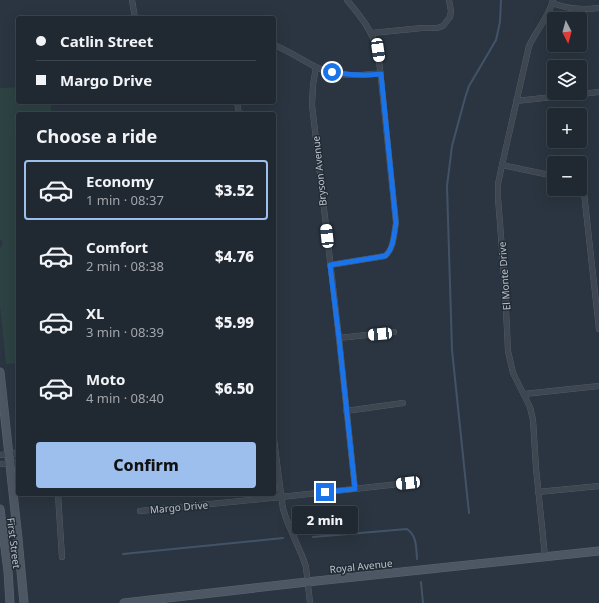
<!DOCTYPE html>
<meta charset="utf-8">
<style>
body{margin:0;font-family:"Noto Sans",sans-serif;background:#283039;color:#f1f3f6;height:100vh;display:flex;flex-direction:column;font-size:15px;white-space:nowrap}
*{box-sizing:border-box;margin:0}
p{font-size:13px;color:#a2a6ab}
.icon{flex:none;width:22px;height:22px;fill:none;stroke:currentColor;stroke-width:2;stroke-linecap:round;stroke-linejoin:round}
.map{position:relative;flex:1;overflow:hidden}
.drawer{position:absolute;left:16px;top:112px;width:260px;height:384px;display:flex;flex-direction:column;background:#202831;border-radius:4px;box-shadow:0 4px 16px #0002,0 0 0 1px #3d444d}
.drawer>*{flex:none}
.banner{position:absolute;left:16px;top:16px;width:260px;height:88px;border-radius:4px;box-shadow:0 4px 16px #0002,0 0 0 1px #3d444d;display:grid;align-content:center;height:88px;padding:0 20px;background:#202831}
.needle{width:26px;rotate:174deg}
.fabs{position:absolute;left:547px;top:12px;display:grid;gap:8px}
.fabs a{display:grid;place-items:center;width:40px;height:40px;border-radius:4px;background:#202831;box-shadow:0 4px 16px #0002,0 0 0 1px #3d444d;font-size:20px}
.end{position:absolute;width:18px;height:18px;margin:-9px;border:5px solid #1a73e8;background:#fff;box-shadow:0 0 0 2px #fff}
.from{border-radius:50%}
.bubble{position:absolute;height:28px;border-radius:4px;background:#202831;box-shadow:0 4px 16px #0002,0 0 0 1px #3d444d;font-size:13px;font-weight:800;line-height:28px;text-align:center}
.car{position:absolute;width:12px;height:24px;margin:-12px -6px;border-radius:5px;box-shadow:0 0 3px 1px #0007;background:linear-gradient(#fff 24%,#345 0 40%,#fff 0 76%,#345 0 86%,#fff 0)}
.banner b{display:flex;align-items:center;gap:14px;height:38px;font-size:15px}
.banner b+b{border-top:1px solid #3d444d}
.banner i{width:10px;height:10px;background:#f1f3f6}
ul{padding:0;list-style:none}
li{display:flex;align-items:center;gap:12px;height:60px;margin:0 8px 6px;padding:0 12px;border:2px solid transparent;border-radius:4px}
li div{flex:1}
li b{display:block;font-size:15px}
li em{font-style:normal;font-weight:800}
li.on{border-color:#9dbfee}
li>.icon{width:36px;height:36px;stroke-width:1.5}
h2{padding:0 20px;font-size:18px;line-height:48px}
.primary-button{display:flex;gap:8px;margin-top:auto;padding:8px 20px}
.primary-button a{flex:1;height:46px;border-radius:4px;background:#9dbfee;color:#111;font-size:16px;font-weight:800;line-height:46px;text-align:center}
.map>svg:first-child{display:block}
.green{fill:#2d4243}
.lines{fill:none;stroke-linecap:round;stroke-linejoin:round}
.stream{stroke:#425368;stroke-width:2}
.minor-casing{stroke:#5c656e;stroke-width:6}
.secondary-casing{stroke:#5c656e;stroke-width:9}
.minor{stroke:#3e4751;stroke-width:5.5}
.secondary{stroke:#4d5663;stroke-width:8}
.route{stroke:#1a73e8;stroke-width:5}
.labels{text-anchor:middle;stroke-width:3;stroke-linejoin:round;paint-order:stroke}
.street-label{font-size:10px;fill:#bbc2cb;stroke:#232c36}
</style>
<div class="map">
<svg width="599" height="603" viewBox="0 0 599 603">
<rect width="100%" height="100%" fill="#2a3541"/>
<polygon class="green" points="18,87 18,102 50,102 52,114 18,114 18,363 6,364 0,306 0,249 3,242 0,239 0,88"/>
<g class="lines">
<g class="stream">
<polyline points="469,513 452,350 447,186 452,146 465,98 469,86 496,40 500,22 501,0"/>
<path d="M313,537L407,529C417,536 416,547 417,559"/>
<polyline points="123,554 283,538"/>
<polyline points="421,582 423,603"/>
</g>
<g class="minor-casing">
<g id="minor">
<polyline points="132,0 135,18"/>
<path d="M552,3C569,9 581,10 599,8"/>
<polyline points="372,33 422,28 437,28 443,26 450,17 451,11 449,0"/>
<path d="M274,45C289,51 302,60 316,67C336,77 359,76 381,73"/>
<polyline points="316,67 313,85 312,105 339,338 355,489"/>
<polyline points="516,101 599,92"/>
<polyline points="237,102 239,114"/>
<polyline points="502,165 554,176"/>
<polyline points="580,184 584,193 599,329"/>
<path d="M330,265L385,256C394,249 394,233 396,223L378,50C370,28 362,18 347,0"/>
<polyline points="339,338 394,332"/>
<polyline points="524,394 599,386"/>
<polyline points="346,411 403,403"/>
<polyline points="274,440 283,509 287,521 303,558 306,567 310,603"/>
<polyline points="0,455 18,453"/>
<polyline points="0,464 18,463"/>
<polyline points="538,492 599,486"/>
<polyline points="58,494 62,557"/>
<polyline points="140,511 281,497 408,483"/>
<path d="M545,556L536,468L533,420L530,407L513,373L508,351L505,288L498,198V184L502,165L529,46C536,31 549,17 553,0"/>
</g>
</g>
<g class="secondary-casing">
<g id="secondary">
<polyline points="0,372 18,539 24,603"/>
<polyline points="0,509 8,571 10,603"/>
<polyline points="124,603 307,582 599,551"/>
</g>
</g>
<use href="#minor" class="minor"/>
<use href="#secondary" class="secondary"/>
</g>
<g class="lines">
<path class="route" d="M325,492L355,489L339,338L330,265L385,256C394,249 394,233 396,223L381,74C364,76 349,75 332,72"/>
</g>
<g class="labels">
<g class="street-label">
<text transform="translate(319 171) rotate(-96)" y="4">Bryson Avenue</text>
<text transform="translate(504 276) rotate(-94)" y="4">El Monte Drive</text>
<text transform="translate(179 507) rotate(-5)" y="4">Margo Drive</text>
<text transform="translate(14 543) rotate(83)" y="4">First Street</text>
<text transform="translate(361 566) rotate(-6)" y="4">Royal Avenue</text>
</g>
</g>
</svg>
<div class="fabs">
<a><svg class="needle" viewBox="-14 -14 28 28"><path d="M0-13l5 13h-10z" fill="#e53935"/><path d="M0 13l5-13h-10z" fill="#a2a6ab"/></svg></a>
<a><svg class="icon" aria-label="layers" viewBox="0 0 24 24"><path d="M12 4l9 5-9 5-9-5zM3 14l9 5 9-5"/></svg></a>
<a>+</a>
<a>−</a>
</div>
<i class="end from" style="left:332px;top:72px"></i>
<i class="end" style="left:325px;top:492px"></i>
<div class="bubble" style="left:292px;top:506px;width:66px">2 min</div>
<i class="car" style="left:378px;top:50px;rotate:172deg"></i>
<i class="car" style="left:327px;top:236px;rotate:354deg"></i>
<i class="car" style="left:380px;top:334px;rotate:265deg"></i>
<i class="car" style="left:408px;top:483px;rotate:264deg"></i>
<div class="banner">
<b><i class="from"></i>Catlin Street</b>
<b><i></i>Margo Drive</b>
</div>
<section class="drawer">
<h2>Choose a ride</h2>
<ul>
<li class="on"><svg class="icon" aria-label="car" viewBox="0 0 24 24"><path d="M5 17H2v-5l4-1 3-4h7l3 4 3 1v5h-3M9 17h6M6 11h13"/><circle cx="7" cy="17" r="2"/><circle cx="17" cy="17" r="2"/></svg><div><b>Economy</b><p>1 min · 08:37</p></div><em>$3.52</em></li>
<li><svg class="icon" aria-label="car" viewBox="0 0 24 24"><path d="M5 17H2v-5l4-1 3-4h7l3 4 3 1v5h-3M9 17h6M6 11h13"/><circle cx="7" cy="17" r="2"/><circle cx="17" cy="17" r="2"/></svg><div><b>Comfort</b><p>2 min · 08:38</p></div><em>$4.76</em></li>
<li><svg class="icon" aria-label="car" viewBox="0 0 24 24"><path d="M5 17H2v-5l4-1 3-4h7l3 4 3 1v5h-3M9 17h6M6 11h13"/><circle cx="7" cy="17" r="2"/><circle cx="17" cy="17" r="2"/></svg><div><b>XL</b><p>3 min · 08:39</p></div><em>$5.99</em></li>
<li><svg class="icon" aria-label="car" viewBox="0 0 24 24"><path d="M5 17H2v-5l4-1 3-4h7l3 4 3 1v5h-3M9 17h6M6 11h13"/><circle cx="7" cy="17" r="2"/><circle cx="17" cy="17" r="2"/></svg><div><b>Moto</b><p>4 min · 08:40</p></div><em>$6.50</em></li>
</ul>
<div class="primary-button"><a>Confirm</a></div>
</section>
</div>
